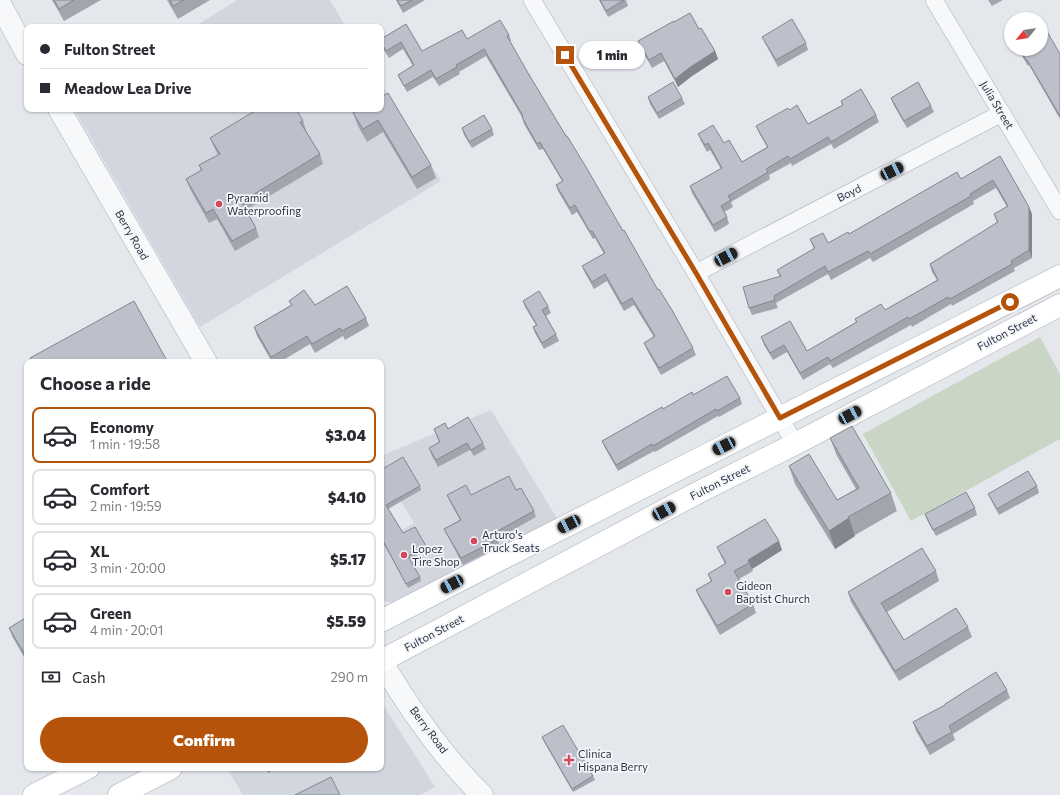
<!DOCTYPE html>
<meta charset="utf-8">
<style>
body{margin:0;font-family:Commissioner,sans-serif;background:#f7f7f7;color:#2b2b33;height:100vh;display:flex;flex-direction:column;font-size:15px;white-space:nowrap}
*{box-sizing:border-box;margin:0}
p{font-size:13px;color:#7c7c81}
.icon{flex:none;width:22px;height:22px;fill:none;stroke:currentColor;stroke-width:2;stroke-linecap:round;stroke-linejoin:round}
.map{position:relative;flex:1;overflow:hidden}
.details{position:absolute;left:24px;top:359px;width:360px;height:412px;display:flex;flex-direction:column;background:#fff;border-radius:8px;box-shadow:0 1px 3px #0004}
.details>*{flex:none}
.banner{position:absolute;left:24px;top:24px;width:360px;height:88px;border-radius:8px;box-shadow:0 1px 3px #0004;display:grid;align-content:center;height:88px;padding:0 16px;background:#fff}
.needle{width:26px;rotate:240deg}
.tools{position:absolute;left:1004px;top:12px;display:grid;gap:8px}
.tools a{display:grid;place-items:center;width:44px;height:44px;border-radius:50%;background:#fff;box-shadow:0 1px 3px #0004;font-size:20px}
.end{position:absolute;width:18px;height:18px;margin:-9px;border:5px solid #b45309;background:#fff;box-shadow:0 0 0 2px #fff}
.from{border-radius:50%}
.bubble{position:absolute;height:28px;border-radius:14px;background:#fff;box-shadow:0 1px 3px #0004;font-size:13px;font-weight:800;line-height:28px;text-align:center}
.car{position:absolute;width:12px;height:24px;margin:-12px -6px;border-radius:5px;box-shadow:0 0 3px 1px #0007;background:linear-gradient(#222 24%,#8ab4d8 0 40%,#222 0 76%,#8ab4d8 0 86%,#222 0)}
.banner b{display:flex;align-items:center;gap:14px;height:38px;font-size:15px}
.banner b+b{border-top:1px solid #e1e1e2}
.banner i{width:10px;height:10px;background:#2b2b33}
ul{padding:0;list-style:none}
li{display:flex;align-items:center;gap:12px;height:56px;margin:0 8px 6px;padding:0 8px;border:2px solid #e1e1e2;border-radius:8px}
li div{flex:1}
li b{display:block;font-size:15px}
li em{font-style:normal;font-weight:800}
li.selected{border-color:#b45309}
li>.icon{width:36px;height:36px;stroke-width:1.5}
h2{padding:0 16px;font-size:18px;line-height:48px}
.pay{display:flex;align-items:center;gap:10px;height:44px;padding:0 16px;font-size:15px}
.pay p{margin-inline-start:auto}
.action{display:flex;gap:8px;margin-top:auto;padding:8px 16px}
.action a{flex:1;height:46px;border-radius:24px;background:#b45309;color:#fff;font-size:16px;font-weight:800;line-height:46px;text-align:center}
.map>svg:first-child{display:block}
.built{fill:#d2d6de}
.green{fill:#c9d6c5}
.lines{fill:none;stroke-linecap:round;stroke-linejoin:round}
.minor-casing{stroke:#a9aeb7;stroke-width:18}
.tertiary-casing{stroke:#a9aeb7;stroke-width:23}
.secondary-casing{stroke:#a9aeb7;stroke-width:23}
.minor{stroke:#f7f8fa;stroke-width:17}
.tertiary{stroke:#f7f8fa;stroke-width:22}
.secondary{stroke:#fff;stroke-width:22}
.wall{fill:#a1a5ae}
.shaded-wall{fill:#83868d}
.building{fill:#bbc0ca;stroke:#83868d}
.route{stroke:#b45309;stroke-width:5}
.poi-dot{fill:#d1495b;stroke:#f4f6f9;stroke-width:1.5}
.labels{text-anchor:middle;stroke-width:3.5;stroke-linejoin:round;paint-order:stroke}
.street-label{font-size:11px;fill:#2b3445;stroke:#f4f6f9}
.poi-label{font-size:11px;fill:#2b3445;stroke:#f4f6f9;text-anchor:start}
</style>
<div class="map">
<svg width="1060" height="795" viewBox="0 0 1060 795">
<rect width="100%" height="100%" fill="#e4e7ec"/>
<g class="built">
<polygon points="237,0 330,0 346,27 194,27"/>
<polygon points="381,83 441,181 200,327 74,109 381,109"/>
<polygon points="491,410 558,520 393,603 381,600 381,542 414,523 381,468 381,456"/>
<polygon points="381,701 435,787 420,795 243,795 227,768 381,768"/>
</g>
<polygon class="green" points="1040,337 1060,374 1060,439 911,521 863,434"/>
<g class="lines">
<g class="minor-casing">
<g id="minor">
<polyline points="532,0 696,273 795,444"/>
<polyline points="934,0 1060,211"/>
<polyline points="696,273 1002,113"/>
</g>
</g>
<g class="tertiary-casing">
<g id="tertiary">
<polyline points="0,4 27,54"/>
<polyline points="59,109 206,362"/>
<path d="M381,661C409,708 443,757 482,795"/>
</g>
</g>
<g class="secondary-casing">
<g id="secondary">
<polyline points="381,621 507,556 1060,276"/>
<polyline points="381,661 699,492 795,444 1060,305"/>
<polyline points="34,795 88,768"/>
<polyline points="119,795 171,768"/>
</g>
</g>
<use href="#minor" class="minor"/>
<use href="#tertiary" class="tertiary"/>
<use href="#secondary" class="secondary"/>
</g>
<g class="wall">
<polygon points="52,0 101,0 64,21"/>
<polygon points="167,0 210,0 178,19"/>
<polygon points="396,0 425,0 403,13"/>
<polygon points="599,0 626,0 628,6 608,17"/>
<polygon points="988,0 1003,0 992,6"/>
<polygon points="674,22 699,29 715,51 718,59 692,76 678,87 664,61 652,68 641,49 638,41"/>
<polygon points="406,24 422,51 467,39 509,35 511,41 510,42 528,73 693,348 696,355 661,375 647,350 644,343 654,337 634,305 624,311 607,281 594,289 585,273 582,266 604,254 595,238 593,239 577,212 572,215 558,191 556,185 562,181 543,149 539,150 524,124 522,117 486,56 459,72 460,74 439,86 433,77 407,92 401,81 398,75 413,66 403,49 389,58 382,47 381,43 381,39"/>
<polygon points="762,37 806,43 808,50 778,67 765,43"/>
<polygon points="1018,49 1041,49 1060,54 1060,119 1029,65 1028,66"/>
<polygon points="648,97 682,98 685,104 659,119 650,104"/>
<polygon points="891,98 931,106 934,112 907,128 893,104"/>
<polygon points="841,101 876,115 879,122 834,149 831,144 792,166 791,163 769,175 770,179 731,202 733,207 724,212 727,217 729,224 715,232 692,193 690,186 721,169 710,150 707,152 701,141 698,134 724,143 742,162 767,147 759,133 756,126 790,110 808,124 842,105"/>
<polygon points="381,109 431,165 436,178 417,189 383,132 367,142 358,126 353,113"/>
<polygon points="303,121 306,130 306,131 320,154 323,164 246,210 256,228 259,237 235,251 217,219 209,223 190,189 186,179 201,171 199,165 218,155 214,147 210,138"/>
<polygon points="462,128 492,129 494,135 472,148 464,135"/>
<polygon points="1000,156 1032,214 1032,258 1014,268 1015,271 952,306 951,304 912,327 911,325 833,368 830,364 803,380 787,352 773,360 764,345 761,337 807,351 856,322 855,319 885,310 937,280 932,272 930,264 997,223 994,214 1007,207 996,188 973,201 974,204 873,262 870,258 831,280 828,274 776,303 778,308 752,315 749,308 780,277 777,270 814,249 810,239 828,243 849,234 961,179"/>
<polygon points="289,301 315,305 366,318 369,326 345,340 343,336 315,353 310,344 280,362 272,362 257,336 254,327 291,305"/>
<polygon points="523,301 548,306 551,313 546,316 556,334 559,341 544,349 535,333 533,327 536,325 525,307"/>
<polygon points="30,358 166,359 167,362 31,362"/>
<polygon points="693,395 740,398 742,404 719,417 718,416 655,452 654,451 618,471 605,448 602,441 663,409"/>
<polygon points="434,429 448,429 483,443 486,449 474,456 470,450 438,467 431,454 429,448 439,442"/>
<polygon points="830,438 891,493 897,511 855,535 855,536 835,549 795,484 789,466 837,500 856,489 837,456"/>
<polygon points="381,470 420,486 421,490 388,509 403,533 426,546 427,550 410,559 420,577 421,581 408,588 381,539"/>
<polygon points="1037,486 1039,493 999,515 991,500 988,494"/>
<polygon points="516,490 534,511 536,517 497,539 500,546 463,565 447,535 444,529 460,520 450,502 447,495 471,495"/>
<polygon points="975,508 977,515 936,536 927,520 925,514"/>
<polygon points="717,547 782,550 752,569 753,571 739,579 753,604 756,613 720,635 700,599 696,590 711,582 708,574 725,564 721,556"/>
<polygon points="936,571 939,581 887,612 904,640 968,627 972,637 899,681 851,602 848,592"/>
<polygon points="27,617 27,662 13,638 9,628"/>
<polygon points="1007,690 1010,698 953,734 955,740 930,755 916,731 913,722"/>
<polygon points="542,737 593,776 595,780 573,792 543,740"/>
<polygon points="265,768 278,768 268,773"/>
</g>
<g class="shaded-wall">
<polygon points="715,51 718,59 692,76 678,87 675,79 689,68"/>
<polygon points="1029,207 1032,214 1032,258 1029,250"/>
<polygon points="849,518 855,536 835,549 829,531"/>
<polygon points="779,541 782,550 752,569 748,560"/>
</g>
<g class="building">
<polygon points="54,0 74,0 59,9"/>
<polygon points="170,0 184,0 173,6"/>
<polygon points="397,0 412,0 401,6"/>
<polygon points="600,0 624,0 606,11"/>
<polygon points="690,13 699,29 701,28 715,51 689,68 675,79 661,53 649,60 638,41 674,21 674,22"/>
<polygon points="792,19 806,43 776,60 762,37"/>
<polygon points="500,20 509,35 507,36 528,73 566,136 567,136 586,167 623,231 624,230 658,290 659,289 672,310 693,348 659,368 644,343 655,336 632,298 622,304 605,274 592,282 582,266 605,253 592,231 590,232 575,205 570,208 556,185 563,181 540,142 537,144 522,117 523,116 484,49 456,65 457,67 436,79 431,70 404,86 398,75 414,65 401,42 386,51 381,42 381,39 406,24 422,51 462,30 467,39"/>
<polygon points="1041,21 1060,54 1060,116 1027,60 1026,60 1019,49 1041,49"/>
<polygon points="673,82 682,98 657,113 648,97"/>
<polygon points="918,82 931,106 904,121 891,98"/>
<polygon points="861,89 876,115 831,142 828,137 790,159 788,156 766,169 768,172 728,196 731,200 721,206 727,217 713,225 690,186 722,168 708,143 705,145 698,134 713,125 724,143 729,140 742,162 768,147 756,126 788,108 790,110 797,105 808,124 843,105 841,101"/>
<polygon points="388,93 431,165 412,177 378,120 363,129 353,113 360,109 381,109 381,97"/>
<polygon points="258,109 296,109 303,121 300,122 320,154 241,202 256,228 232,241 213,209 206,213 186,179 202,170 199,165 220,154 210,138"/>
<polygon points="484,115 492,129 469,142 462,128"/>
<polygon points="1000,156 1029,207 1029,250 1011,261 1012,264 950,299 948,297 909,319 908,317 830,361 828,357 800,373 784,345 770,353 761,337 790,321 807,351 857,322 855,319 881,304 885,310 938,280 930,264 998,222 994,214 1008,206 993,180 970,194 971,196 870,254 868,251 828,272 825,266 774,296 775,300 749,308 743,287 781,276 777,270 815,248 810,239 823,233 828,243 848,232 849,234 957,172 961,179"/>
<polygon points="347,286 366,318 342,331 340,328 312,344 307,336 271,357 254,327 292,305 289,301 304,290 315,305"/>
<polygon points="539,291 548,306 542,310 556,334 542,343 533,327 537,325 523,301"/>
<polygon points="134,301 166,359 160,362 32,362 30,358"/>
<polygon points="727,376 740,398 717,411 716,409 653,446 652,444 616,465 602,441 662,407 663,409 692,392 693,395"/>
<polygon points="468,417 483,443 471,450 467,443 436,460 429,448 440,442 434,429 445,423 448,429"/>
<polygon points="852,426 891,493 848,517 849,518 829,531 789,466 809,454 837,500 859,488 830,438"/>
<polygon points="403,457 420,486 386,505 403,533 415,527 426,546 408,556 420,577 406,584 381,537 381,470"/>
<polygon points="1028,471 1037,486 997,509 988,494"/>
<polygon points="509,476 516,490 521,488 534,511 494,533 498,539 461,558 444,529 461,520 447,495 466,485 471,495"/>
<polygon points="966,492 975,508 933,530 925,514"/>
<polygon points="765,519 779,541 748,560 749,563 734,571 753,604 717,626 696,590 712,581 708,574 726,563 717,547"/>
<polygon points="922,548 936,571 881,603 904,640 956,608 968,627 895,671 848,592"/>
<polygon points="27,617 27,658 9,628"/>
<polygon points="996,672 1007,690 949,726 952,732 927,746 913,722 945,705 945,704"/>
<polygon points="563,725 593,776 572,789 542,737"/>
<polygon points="265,768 271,768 267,770"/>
<polygon points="331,777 340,795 295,795"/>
</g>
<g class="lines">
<polyline class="route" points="565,55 696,273 780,418 1010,302"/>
</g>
<g class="poi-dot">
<circle cx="219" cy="204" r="4"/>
<circle cx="474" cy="541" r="4"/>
<circle cx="404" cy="555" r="4"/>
<circle cx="728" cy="592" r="4"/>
<path d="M567 754h4v4h4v4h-4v4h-4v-4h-4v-4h4z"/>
</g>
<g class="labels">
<g class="street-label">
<text transform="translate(997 105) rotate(59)" y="4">Julia Street</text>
<text transform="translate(849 193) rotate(-27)" y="4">Boyd</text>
<text transform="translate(132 235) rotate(60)" y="4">Berry Road</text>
<text transform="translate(1007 332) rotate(-28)" y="4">Fulton Street</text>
<text transform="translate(720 482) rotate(-27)" y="4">Fulton Street</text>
<text transform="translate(434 633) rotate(-28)" y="4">Fulton Street</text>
<text transform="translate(429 730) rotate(53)" y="4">Berry Road</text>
</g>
<g class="poi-label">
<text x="227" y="202">Pyramid<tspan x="227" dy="13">Waterproofing</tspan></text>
<text x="482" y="539">Arturo's<tspan x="482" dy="13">Truck Seats</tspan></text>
<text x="412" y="553">Lopez<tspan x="412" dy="13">Tire Shop</tspan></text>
<text x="736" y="590">Gideon<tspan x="736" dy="13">Baptist Church</tspan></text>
<text x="578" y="758">Clinica<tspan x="578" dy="13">Hispana Berry</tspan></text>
</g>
</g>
</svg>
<div class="tools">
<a><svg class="needle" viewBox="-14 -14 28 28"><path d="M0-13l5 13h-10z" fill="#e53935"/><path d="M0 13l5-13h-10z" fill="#7c7c81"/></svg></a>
</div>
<i class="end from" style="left:1010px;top:302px"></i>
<i class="end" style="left:565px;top:55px"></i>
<div class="bubble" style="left:579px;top:41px;width:66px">1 min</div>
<i class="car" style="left:892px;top:171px;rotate:63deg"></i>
<i class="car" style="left:726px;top:257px;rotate:62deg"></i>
<i class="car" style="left:850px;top:415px;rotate:62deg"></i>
<i class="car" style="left:724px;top:446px;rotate:243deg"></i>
<i class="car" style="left:664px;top:511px;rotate:62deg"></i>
<i class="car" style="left:569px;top:524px;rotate:243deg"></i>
<i class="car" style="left:452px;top:584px;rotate:242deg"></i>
<div class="banner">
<b><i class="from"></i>Fulton Street</b>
<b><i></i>Meadow Lea Drive</b>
</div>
<section class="details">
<h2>Choose a ride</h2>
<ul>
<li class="selected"><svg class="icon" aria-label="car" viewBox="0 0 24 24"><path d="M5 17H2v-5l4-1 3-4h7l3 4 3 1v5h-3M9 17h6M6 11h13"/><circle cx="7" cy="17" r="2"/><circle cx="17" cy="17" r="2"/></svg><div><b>Economy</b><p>1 min · 19:58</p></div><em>$3.04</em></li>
<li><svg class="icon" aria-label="car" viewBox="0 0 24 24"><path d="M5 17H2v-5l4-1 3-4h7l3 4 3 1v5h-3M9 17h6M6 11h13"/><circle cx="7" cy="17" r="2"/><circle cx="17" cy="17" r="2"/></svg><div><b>Comfort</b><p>2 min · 19:59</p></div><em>$4.10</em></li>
<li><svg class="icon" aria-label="car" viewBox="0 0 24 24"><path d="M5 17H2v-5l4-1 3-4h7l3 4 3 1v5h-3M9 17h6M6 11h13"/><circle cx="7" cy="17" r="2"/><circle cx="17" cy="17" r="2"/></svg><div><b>XL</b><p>3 min · 20:00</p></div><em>$5.17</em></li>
<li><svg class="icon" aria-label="car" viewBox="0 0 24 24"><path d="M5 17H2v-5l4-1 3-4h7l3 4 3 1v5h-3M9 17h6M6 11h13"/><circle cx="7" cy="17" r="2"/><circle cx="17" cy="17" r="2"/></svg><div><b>Green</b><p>4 min · 20:01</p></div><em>$5.59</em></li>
</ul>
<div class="pay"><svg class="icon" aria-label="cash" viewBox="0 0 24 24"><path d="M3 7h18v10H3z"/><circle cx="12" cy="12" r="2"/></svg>Cash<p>290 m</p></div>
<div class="action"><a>Confirm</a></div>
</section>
</div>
